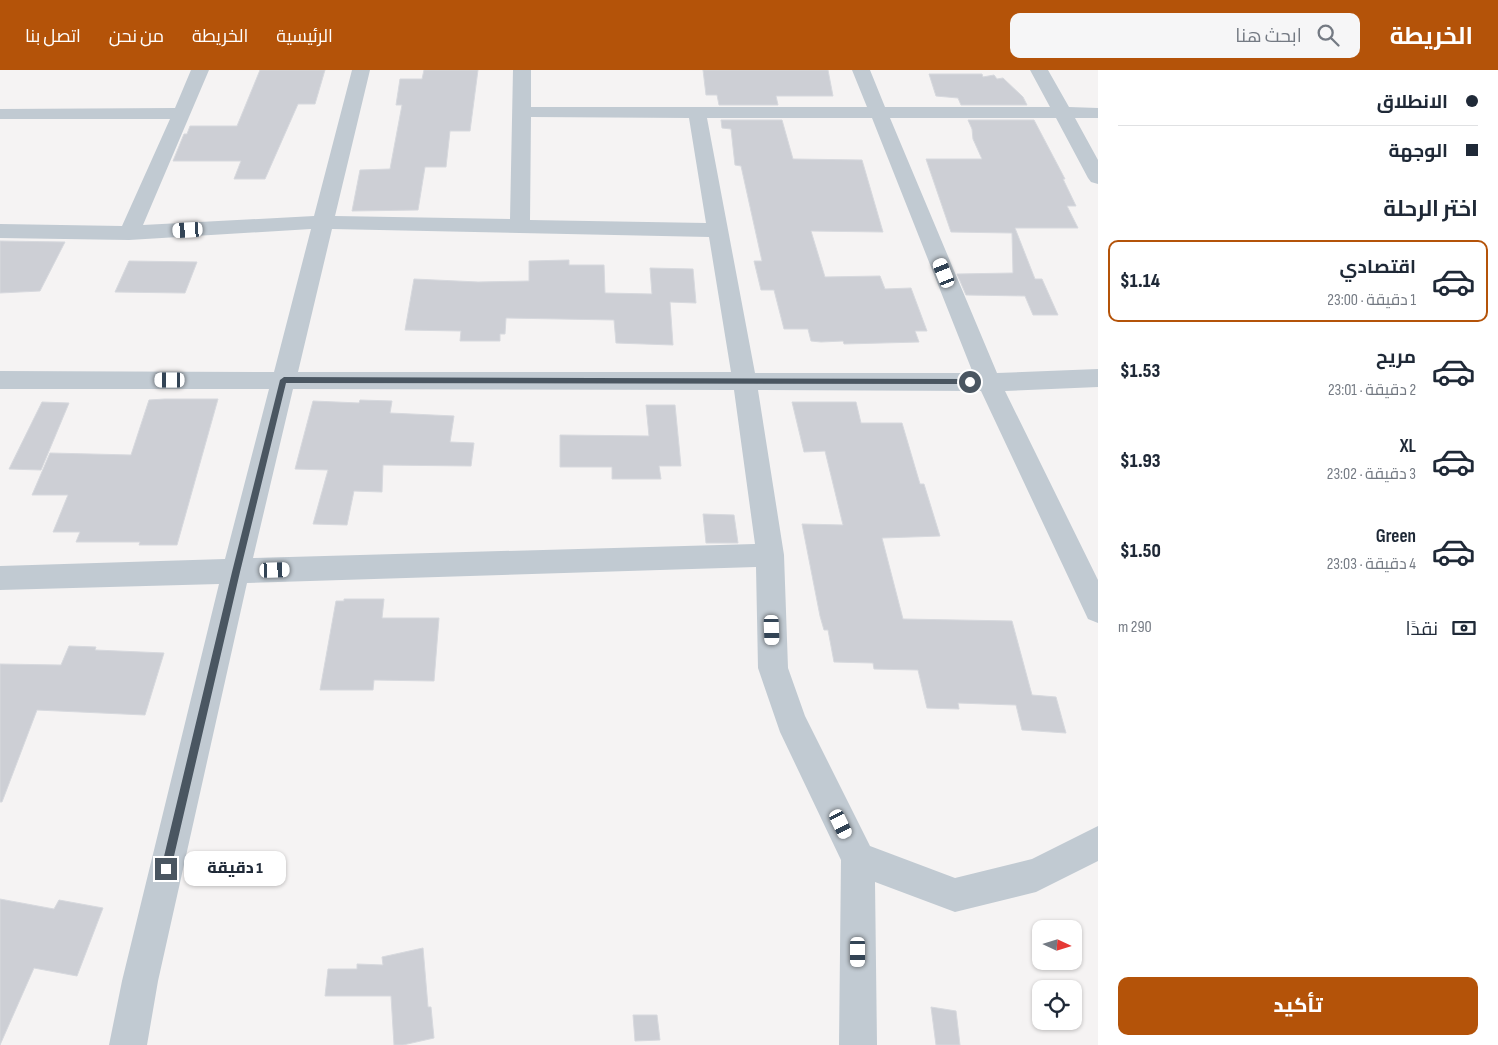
<!DOCTYPE html>
<html lang="ar">
<meta charset="utf-8">
<style>
body{margin:0;font-family:"Sofia Sans Condensed",Cairo,sans-serif;background:#f6f6f7;color:#1f2937;direction:rtl;height:100vh;display:flex;flex-direction:column;font-size:19px;white-space:nowrap}
*{box-sizing:border-box;margin:0}
p{font-size:16px;color:#747a83}
.icon{flex:none;width:28px;height:28px;fill:none;stroke:currentColor;stroke-width:2;stroke-linecap:round;stroke-linejoin:round}
.map{position:relative;flex:1;overflow:hidden;direction:ltr}
.side{display:flex;flex-direction:column;background:#fff;width:400px}
.side>*{flex:none}
.hud{display:grid;align-content:center;height:110px;padding:0 20px;background:#fff}
.needle{width:32px;rotate:94deg}
.buttons{position:absolute;left:1032px;top:850px;display:grid;gap:10px}
.buttons a{display:grid;place-items:center;width:50px;height:50px;border-radius:10px;background:#fff;box-shadow:0 1px 4px #0004;font-size:25px}
.end{position:absolute;width:22px;height:22px;margin:-11px;border:6px solid #4a5661;background:#fff;box-shadow:0 0 0 2px #fff}
.from{border-radius:50%}
.bubble{position:absolute;height:35px;border-radius:10px;background:#fff;box-shadow:0 1px 4px #0004;font-size:16px;font-weight:800;line-height:35px;text-align:center;direction:rtl}
.car{position:absolute;width:15px;height:30px;margin:-15px -8px;border-radius:6px;box-shadow:0 0 4px 1px #0007;background:linear-gradient(#fff 24%,#345 0 40%,#fff 0 76%,#345 0 86%,#fff 0)}
.hud b{display:flex;align-items:center;gap:18px;height:48px;font-size:19px}
.hud b+b{border-top:1px solid #e0e1e3}
.hud i{width:12px;height:12px;background:#1f2937}
ul{padding:0;list-style:none}
li{display:flex;align-items:center;gap:15px;height:82px;margin:0 10px 8px;padding:0 10px;border:2px solid transparent;border-radius:10px}
li div{flex:1}
li b{display:block;font-size:19px}
li em{font-style:normal;font-weight:800}
li.on{border-color:#b45309}
li>.icon{width:45px;height:45px;stroke-width:1.5}
h2{padding:0 20px;font-size:22px;line-height:60px}
.pay{display:flex;align-items:center;gap:12px;height:55px;padding:0 20px;font-size:19px}
.pay p{margin-inline-start:auto}
.button{display:flex;gap:10px;margin-top:auto;padding:10px 20px}
.button a{flex:1;height:58px;border-radius:10px;background:#b45309;color:#fff;font-size:20px;font-weight:800;line-height:58px;text-align:center}
header{display:flex;align-items:center;gap:30px;box-sizing:border-box;height:70px;padding:0 25px;background:#b45309;color:#fff}
header strong{font-size:24px}
nav{display:flex;gap:28px;margin-inline-start:auto;font-size:18px}
.search{width:350px;height:45px;background:#f6f6f7;display:flex;align-items:center;gap:12px;box-sizing:border-box;padding:0 18px;border-radius:10px;color:#747a83;font-size:19px}
main{display:flex;flex:1;min-height:0}
.map>svg:first-child{display:block}
.building{fill:#cdcfd5;stroke:#d7d9de}
.lines{fill:none;stroke-linecap:round;stroke-linejoin:round}
.minor{fill:#c1cad2;fill-rule:evenodd}
.route{fill:#4a5661}
</style>
<header>
<strong>الخريطة</strong>
<div class="search"><svg class="icon" aria-label="search" viewBox="0 0 24 24"><circle cx="10" cy="10" r="6"/><path d="M15 15l6 6"/></svg>ابحث هنا</div>
<nav><a>الرئيسية</a><a>الخريطة</a><a>من نحن</a><a>اتصل بنا</a></nav>
</header>
<main>
<section class="side">
<div class="hud">
<b><i class="from"></i>الانطلاق</b>
<b><i></i>الوجهة</b>
</div>
<h2>اختر الرحلة</h2>
<ul>
<li class="on"><svg class="icon" aria-label="car" viewBox="0 0 24 24"><path d="M5 17H2v-5l4-1 3-4h7l3 4 3 1v5h-3M9 17h6M6 11h13"/><circle cx="7" cy="17" r="2"/><circle cx="17" cy="17" r="2"/></svg><div><b>اقتصادي</b><p>1 دقيقة · 23:00</p></div><em>$1.14</em></li>
<li><svg class="icon" aria-label="car" viewBox="0 0 24 24"><path d="M5 17H2v-5l4-1 3-4h7l3 4 3 1v5h-3M9 17h6M6 11h13"/><circle cx="7" cy="17" r="2"/><circle cx="17" cy="17" r="2"/></svg><div><b>مريح</b><p>2 دقيقة · 23:01</p></div><em>$1.53</em></li>
<li><svg class="icon" aria-label="car" viewBox="0 0 24 24"><path d="M5 17H2v-5l4-1 3-4h7l3 4 3 1v5h-3M9 17h6M6 11h13"/><circle cx="7" cy="17" r="2"/><circle cx="17" cy="17" r="2"/></svg><div><b>XL</b><p>3 دقيقة · 23:02</p></div><em>$1.93</em></li>
<li><svg class="icon" aria-label="car" viewBox="0 0 24 24"><path d="M5 17H2v-5l4-1 3-4h7l3 4 3 1v5h-3M9 17h6M6 11h13"/><circle cx="7" cy="17" r="2"/><circle cx="17" cy="17" r="2"/></svg><div><b>Green</b><p>4 دقيقة · 23:03</p></div><em>$1.50</em></li>
</ul>
<div class="pay"><svg class="icon" aria-label="cash" viewBox="0 0 24 24"><path d="M3 7h18v10H3z"/><circle cx="12" cy="12" r="2"/></svg>نقدًا<p>290 m</p></div>
<div class="button"><a>تأكيد</a></div>
</section>
<div class="map">
<svg width="1098" height="975" viewBox="0 0 1098 975">
<rect width="100%" height="100%" fill="#f5f3f3"/>
<g class="building">
<polygon points="260,0 325,0 315,34 298,34 265,109 234,109 241,91 173,91 184,64 187,64 190,56 237,56"/>
<polygon points="424,0 478,0 470,61 450,61 446,97 425,97 418,140 352,141 360,100 390,99 402,35 396,35 400,9 422,9"/>
<polygon points="703,0 828,0 833,26 776,26 778,35 719,35 717,25 706,25"/>
<polygon points="929,4 982,4 983,7 994,5 997,9 1003,8 1023,27 1027,35 961,35 958,28 936,26"/>
<polygon points="721,50 782,50 793,89 862,90 883,162 811,161 825,207 880,206 885,219 911,218 927,261 915,261 919,272 844,274 843,271 821,272 811,271 808,259 784,259 774,220 761,220 754,191 762,191 741,96 735,95 731,59 722,58"/>
<polygon points="968,50 1034,50 1065,109 1063,109 1076,136 1067,136 1078,158 1015,158 1035,209 1042,209 1058,245 1033,245 1025,226 966,225 957,204 1013,203 1012,163 951,162 926,89 982,89 973,69 972,59"/>
<polygon points="0,171 65,172 40,221 0,223"/>
<polygon points="569,190 569,195 604,195 605,223 652,224 650,198 693,199 696,233 670,232 673,275 616,273 614,250 506,248 505,264 500,264 500,271 460,271 461,261 405,260 414,209 478,212 529,211 529,191"/>
<polygon points="129,191 197,192 185,223 115,222"/>
<polygon points="165,329 218,329 177,475 139,475 140,472 76,472 80,462 53,462 68,425 32,425 50,383 131,385 149,330"/>
<polygon points="360,330 392,331 390,343 454,346 450,372 474,373 471,396 383,395 382,422 354,421 347,455 313,454 328,400 295,399 313,331 359,333"/>
<polygon points="42,332 69,333 41,400 9,399"/>
<polygon points="792,332 856,332 861,353 902,353 920,414 924,414 940,466 882,468 903,549 1012,551 1032,625 1056,627 1066,663 1022,660 1016,635 958,633 959,639 927,638 918,600 874,599 873,593 834,592 828,560 824,560 820,546 802,454 843,455 825,381 804,382"/>
<polygon points="646,335 675,335 681,396 659,396 661,409 612,409 612,397 560,397 560,365 649,366"/>
<polygon points="703,444 734,445 738,473 706,473"/>
<polygon points="344,529 384,529 382,548 439,548 434,611 374,610 373,620 320,620 336,531 344,531"/>
<polygon points="69,576 96,577 95,580 164,583 145,645 37,640 2,732 0,732 0,594 61,595"/>
<polygon points="0,829 54,839 59,830 103,838 77,906 34,898 0,975"/>
<polygon points="423,878 428,937 431,937 434,968 403,975 394,975 391,926 325,926 328,899 357,899 357,894 383,895 382,887"/>
<polygon points="931,937 956,941 960,975 936,975"/>
<polygon points="633,945 657,945 660,970 635,971"/>
</g>
<g class="lines">
<path class="minor" d="M191,0H209L143,155L314,146L352,0H370L335,146L510,149L513,0H531V37H867L852,0H870L885,37H1050L1030,0H1048L1069,37L1098,38V48H1075L1098,90V114L1091,112L1088,108L1056,48H890L997,303L1098,299V317L1005,321L1098,510V553L1088,549L981,321L758,320L784,485L788,598L805,646L870,776L955,808L1032,789L1098,756V791L1036,822L955,842L875,812L877,975H839L841,790L780,662L758,598L756,497L247,513L158,911L147,975H109L122,911L219,514L0,520V496L225,489L269,319H0V301L274,302L311,159L129,170L0,168V154L122,156L170,49H0V39L175,38ZM531,47L689,48L706,153L530,150ZM707,48H872L973,303H755ZM332,159L709,167L731,302H298ZM293,319L734,320L755,474L253,488Z"/>
</g>
<polygon class="route" points="284,307 970,309 973,312 970,314 286,313 240,502 171,799 166,804 161,799 232,502 280,310"/>
</svg>
<div class="buttons">
<a><svg class="needle" viewBox="-14 -14 28 28"><path d="M0-13l5 13h-10z" fill="#e53935"/><path d="M0 13l5-13h-10z" fill="#747a83"/></svg></a>
<a><svg class="icon" aria-label="locate" viewBox="0 0 24 24"><circle cx="12" cy="12" r="6"/><path d="M12 2v4M12 18v4M2 12h4M18 12h4"/></svg></a>
</div>
<i class="end from" style="left:970px;top:312px"></i>
<i class="end" style="left:166px;top:799px"></i>
<div class="bubble" style="left:184px;top:781px;width:102px">1 دقيقة</div>
<i class="car" style="left:188px;top:160px;rotate:267deg"></i>
<i class="car" style="left:944px;top:203px;rotate:338deg"></i>
<i class="car" style="left:170px;top:310px;rotate:270deg"></i>
<i class="car" style="left:275px;top:500px;rotate:88deg"></i>
<i class="car" style="left:772px;top:560px;rotate:178deg"></i>
<i class="car" style="left:841px;top:754px;rotate:154deg"></i>
<i class="car" style="left:858px;top:882px;rotate:180deg"></i>
</div>
</main>
